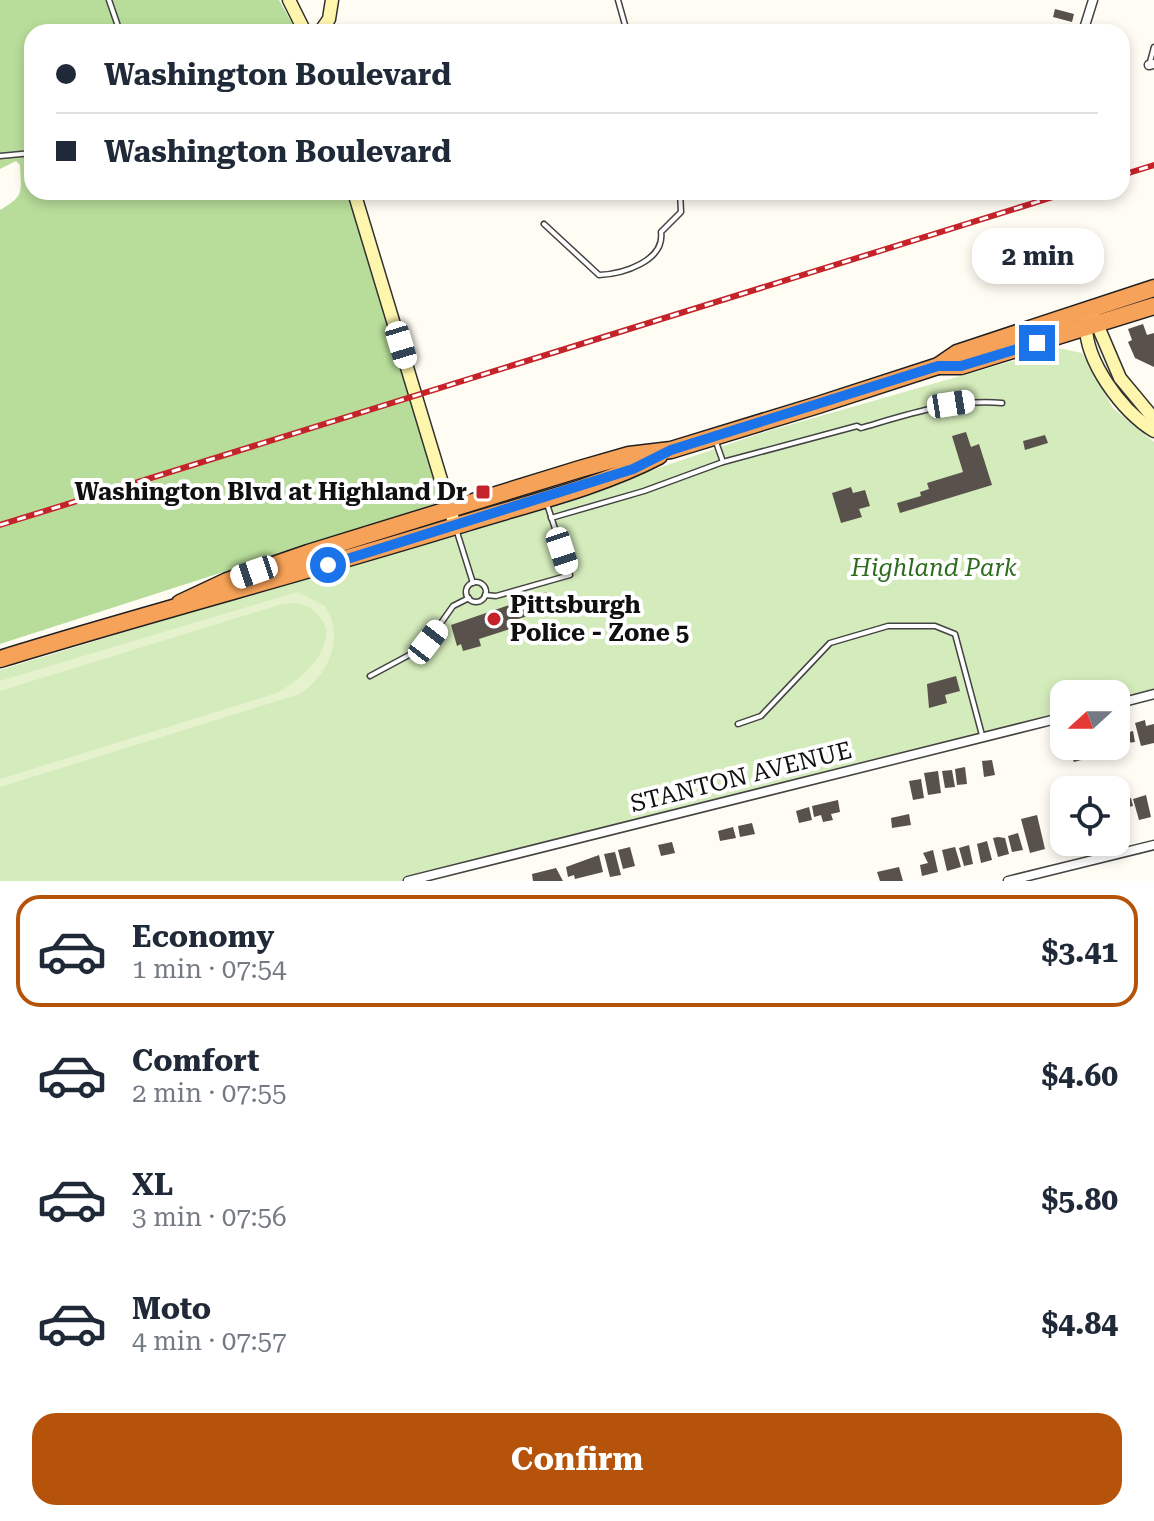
<!DOCTYPE html>
<meta charset="utf-8">
<style>
body{margin:0;font-family:"Roboto Serif",serif;background:#f6f6f7;color:#1f2937;height:100vh;display:flex;flex-direction:column;font-size:30px;white-space:nowrap}
*{box-sizing:border-box;margin:0}
p{font-size:26px;color:#747a83}
.icon{flex:none;width:44px;height:44px;fill:none;stroke:currentColor;stroke-width:2;stroke-linecap:round;stroke-linejoin:round}
.map{position:relative;height:881px;overflow:hidden}
.drawer{display:flex;flex-direction:column;background:#fff;flex:1}
.drawer>*{flex:none}
.guide{position:absolute;left:24px;top:24px;width:1106px;height:176px;border-radius:24px;box-shadow:0 4px 12px #0003;display:grid;align-content:center;height:176px;padding:0 32px;background:#fff}
.needle{width:52px;rotate:249deg}
.buttons{position:absolute;left:1050px;top:680px;display:grid;gap:16px}
.buttons a{display:grid;place-items:center;width:80px;height:80px;border-radius:16px;background:#fff;box-shadow:0 4px 12px #0003;font-size:40px}
.end{position:absolute;width:36px;height:36px;margin:-18px;border:10px solid #1a73e8;background:#fff;box-shadow:0 0 0 4px #fff}
.from{border-radius:50%}
.bubble{position:absolute;height:56px;border-radius:24px;background:#fff;box-shadow:0 4px 12px #0003;font-size:26px;font-weight:700;line-height:56px;text-align:center}
.car{position:absolute;width:24px;height:48px;margin:-24px -12px;border-radius:10px;box-shadow:0 0 6px 2px #0007;background:linear-gradient(#fff 24%,#345 0 40%,#fff 0 76%,#345 0 86%,#fff 0)}
.guide b{display:flex;align-items:center;gap:28px;height:76px;font-size:30px}
.guide b+b{border-top:2px solid #e0e1e3}
.guide i{width:20px;height:20px;background:#1f2937}
ul{padding:14px 0 0;list-style:none}
li{display:flex;align-items:center;gap:24px;height:112px;margin:0 16px 12px;padding:0 16px;border:4px solid transparent;border-radius:24px}
li div{flex:1}
li b{display:block;font-size:30px}
li em{font-style:normal;font-weight:700}
li.active{border-color:#b45309}
li>.icon{width:72px;height:72px;stroke-width:1.5}
.cta{display:flex;gap:16px;margin-top:auto;padding:16px 32px}
.cta a{flex:1;height:92px;border-radius:24px;background:#b45309;color:#fff;font-size:32px;font-weight:700;line-height:92px;text-align:center}
.map>svg:first-child{display:block}
.green{fill:#d4ebbb}
.forest{fill:#b8dd9a}
.pitch{fill:#e5f2cd}
.building{fill:#59514c}
.lines{fill:none;stroke-linecap:round;stroke-linejoin:round}
.lane-casing{stroke:#434343;stroke-width:7}
.street-casing{stroke:#434343;stroke-width:11}
.secondary-casing{stroke:#323232;stroke-width:15}
.highway-casing{stroke:#212121;stroke-width:19}
.lane{stroke:#fff;stroke-width:4}
.street{stroke:#fff;stroke-width:8}
.secondary{stroke:#fff6ae;stroke-width:12}
.highway{stroke:#f7a259;stroke-width:16}
.rail-casing{stroke:#c5232a;stroke-width:6}
.rail{stroke:#fff;stroke-width:3;stroke-dasharray:9;stroke-linecap:butt}
.route{stroke:#1a73e8;stroke-width:10}
.poi-dot{fill:#c5232a;stroke:#fff;stroke-width:3}
.labels{text-anchor:middle;stroke-width:8;stroke-linejoin:round;paint-order:stroke}
.poi-label{font-size:24px;font-weight:bold;fill:#101010;stroke:#fff;text-anchor:end}
.park-label{font-size:24px;font-style:italic;fill:#2d6b1d;stroke:#fff}
.street-label{font-size:24px;fill:#101010;stroke:#fff}
</style>
<div class="map">
<svg width="1154" height="881" viewBox="0 0 1154 881">
<rect width="100%" height="100%" fill="#fffdf3"/>
<polygon class="green" points="1058,348 1082,353 1113,408 1154,442 1154,694 1116,704 1116,694 1064,694 1064,717 428,875 430,881 0,881 0,670 614,483 768,431"/>
<path class="forest" d="M0,0H279L297,32H32V192H347L438,490L434,504L0,644V210C25,195 21,193 20,165L16,161L0,169Z"/>
<path class="pitch" d="M297,592L325,606C345,638 329,674 300,694L0,787V779L277,693C300,680 329,656 326,628C317,607 303,601 282,604L0,691V681Z"/>
<g class="building">
<polygon points="1055,9 1074,14 1072,22 1053,17"/>
<polygon points="1143,324 1147,335 1154,333 1154,367 1135,358 1128,342 1132,340 1128,329"/>
<polygon points="966,432 971,447 979,444 992,485 900,513 897,503 921,496 920,492 929,489 927,483 963,472 952,436"/>
<polygon points="1045,435 1048,443 1025,450 1023,441"/>
<polygon points="851,487 853,493 865,490 870,506 859,509 862,517 841,523 832,493"/>
<polygon points="547,592 550,603 527,610 528,616 508,622 510,629 479,639 481,646 463,651 461,644 457,646 451,625"/>
<polygon points="956,676 960,691 945,695 947,703 929,708 927,684"/>
<polygon points="1145,720 1146,726 1154,724 1154,743 1141,746 1135,723"/>
<polygon points="1133,731 1135,742 1117,744 1116,736"/>
<polygon points="1066,746 1090,746 1092,757 1074,762"/>
<polygon points="992,760 995,775 984,777 982,761"/>
<polygon points="965,767 967,784 957,785 955,769"/>
<polygon points="952,770 955,787 945,788 942,771"/>
<polygon points="938,771 941,793 928,795 924,773"/>
<polygon points="921,779 924,798 913,800 909,781"/>
<polygon points="1146,795 1151,817 1139,820 1133,799"/>
<polygon points="1131,798 1133,806 1124,808 1128,823 1118,828 1116,802"/>
<polygon points="838,800 840,812 831,814 833,820 823,822 821,815 814,817 812,806"/>
<polygon points="809,807 812,820 799,823 796,811"/>
<polygon points="909,814 911,825 892,828 891,818"/>
<polygon points="1037,815 1045,849 1030,853 1021,819"/>
<polygon points="752,823 755,834 740,837 738,826"/>
<polygon points="733,827 736,838 720,841 718,831"/>
<polygon points="1018,833 1023,850 1012,852 1008,836"/>
<polygon points="998,837 1005,838 1009,854 998,857 993,838"/>
<polygon points="987,841 992,860 981,863 977,844"/>
<polygon points="672,842 675,853 661,856 658,845"/>
<polygon points="969,845 973,864 964,866 959,848"/>
<polygon points="630,847 635,866 623,869 618,850"/>
<polygon points="955,847 961,867 947,871 942,850"/>
<polygon points="933,850 938,872 922,876 920,865 928,863 923,853"/>
<polygon points="615,852 621,875 610,877 604,854"/>
<polygon points="599,855 603,872 575,879 574,875 568,877 566,867"/>
<polygon points="899,867 903,881 880,881 877,872"/>
<polygon points="556,868 563,881 533,881 532,874"/>
</g>
<g class="lines">
<g class="lane-casing">
<g id="lane">
<polyline points="109,0 120,32"/>
<polyline points="618,0 627,32"/>
<polyline points="1150,62 1154,47"/>
<polyline points="0,156 32,153"/>
<path d="M544,224L599,275C623,274 665,261 661,232L681,212L680,192"/>
<polyline points="716,442 723,462"/>
<path d="M551,518L644,491L723,462L857,426L861,428C909,414 952,399 1002,403"/>
<polyline points="457,532 473,583"/>
<circle cx="476" cy="592" r="10"/>
<polyline points="485,595 496,596 570,575 547,504"/>
<polyline points="370,676 424,647 453,606 469,598"/>
<polyline points="738,724 761,716 830,643 888,626 935,626 955,634 982,735"/>
</g>
</g>
<g class="street-casing">
<g id="street">
<polyline points="1083,32 1093,0"/>
<polyline points="1149,65 1154,64"/>
<polyline points="1116,704 1154,694"/>
<polyline points="408,881 1064,717"/>
<polyline points="1008,881 1154,845"/>
</g>
</g>
<g class="secondary-casing">
<g id="secondary">
<polyline points="289,0 305,32"/>
<polyline points="320,32 329,19 332,0"/>
<polyline points="354,192 455,526"/>
<polyline points="1094,317 1120,378 1154,419"/>
<path d="M1086,320C1083,360 1122,411 1154,431"/>
</g>
</g>
<g class="highway-casing">
<g id="highway">
<polyline points="938,366 961,366 1154,306"/>
<polyline points="180,603 227,581 308,553 580,469 629,455 671,450 818,405 938,366 957,353 1154,288"/>
<path d="M0,659C152,612 306,572 459,525C526,504 597,488 659,456"/>
</g>
</g>
<use href="#lane" class="lane"/>
<use href="#street" class="street"/>
<use href="#secondary" class="secondary"/>
<use href="#highway" class="highway"/>
<g class="rail-casing">
<g id="rail">
<polyline points="1122,175 1154,165"/>
<polyline points="0,525 1069,192"/>
</g>
</g>
<use href="#rail" class="rail"/>
</g>
<g class="lines">
<polyline class="route" points="328,565 633,469 671,450 938,366 961,366 1037,343"/>
</g>
<g class="poi-dot">
<rect x="475" y="484" width="16" height="16" rx="4"/>
<circle cx="494" cy="619" r="8"/>
</g>
<g class="labels">
<g class="poi-label">
<text x="467" y="500">Washington Blvd at Highland Dr</text>
<text x="510" y="613" text-anchor="start">Pittsburgh<tspan x="510" dy="28">Police - Zone 5</tspan></text>
</g>
<g class="park-label">
<text x="934" y="576">Highland Park</text>
</g>
<g class="street-label">
<text transform="translate(741 777) rotate(-14)" y="8">STANTON AVENUE</text>
</g>
</g>
</svg>
<div class="buttons">
<a><svg class="needle" viewBox="-14 -14 28 28"><path d="M0-13l5 13h-10z" fill="#e53935"/><path d="M0 13l5-13h-10z" fill="#747a83"/></svg></a>
<a><svg class="icon" aria-label="locate" viewBox="0 0 24 24"><circle cx="12" cy="12" r="6"/><path d="M12 2v4M12 18v4M2 12h4M18 12h4"/></svg></a>
</div>
<i class="end from" style="left:328px;top:565px"></i>
<i class="end" style="left:1037px;top:343px"></i>
<div class="bubble" style="left:972px;top:228px;width:132px">2 min</div>
<i class="car" style="left:401px;top:345px;rotate:163deg"></i>
<i class="car" style="left:951px;top:404px;rotate:81deg"></i>
<i class="car" style="left:562px;top:551px;rotate:162deg"></i>
<i class="car" style="left:254px;top:572px;rotate:251deg"></i>
<i class="car" style="left:428px;top:642px;rotate:38deg"></i>
<div class="guide">
<b><i class="from"></i>Washington Boulevard</b>
<b><i></i>Washington Boulevard</b>
</div>
</div>
<section class="drawer">
<ul>
<li class="active"><svg class="icon" aria-label="car" viewBox="0 0 24 24"><path d="M5 17H2v-5l4-1 3-4h7l3 4 3 1v5h-3M9 17h6M6 11h13"/><circle cx="7" cy="17" r="2"/><circle cx="17" cy="17" r="2"/></svg><div><b>Economy</b><p>1 min · 07:54</p></div><em>$3.41</em></li>
<li><svg class="icon" aria-label="car" viewBox="0 0 24 24"><path d="M5 17H2v-5l4-1 3-4h7l3 4 3 1v5h-3M9 17h6M6 11h13"/><circle cx="7" cy="17" r="2"/><circle cx="17" cy="17" r="2"/></svg><div><b>Comfort</b><p>2 min · 07:55</p></div><em>$4.60</em></li>
<li><svg class="icon" aria-label="car" viewBox="0 0 24 24"><path d="M5 17H2v-5l4-1 3-4h7l3 4 3 1v5h-3M9 17h6M6 11h13"/><circle cx="7" cy="17" r="2"/><circle cx="17" cy="17" r="2"/></svg><div><b>XL</b><p>3 min · 07:56</p></div><em>$5.80</em></li>
<li><svg class="icon" aria-label="car" viewBox="0 0 24 24"><path d="M5 17H2v-5l4-1 3-4h7l3 4 3 1v5h-3M9 17h6M6 11h13"/><circle cx="7" cy="17" r="2"/><circle cx="17" cy="17" r="2"/></svg><div><b>Moto</b><p>4 min · 07:57</p></div><em>$4.84</em></li>
</ul>
<div class="cta"><a>Confirm</a></div>
</section>
